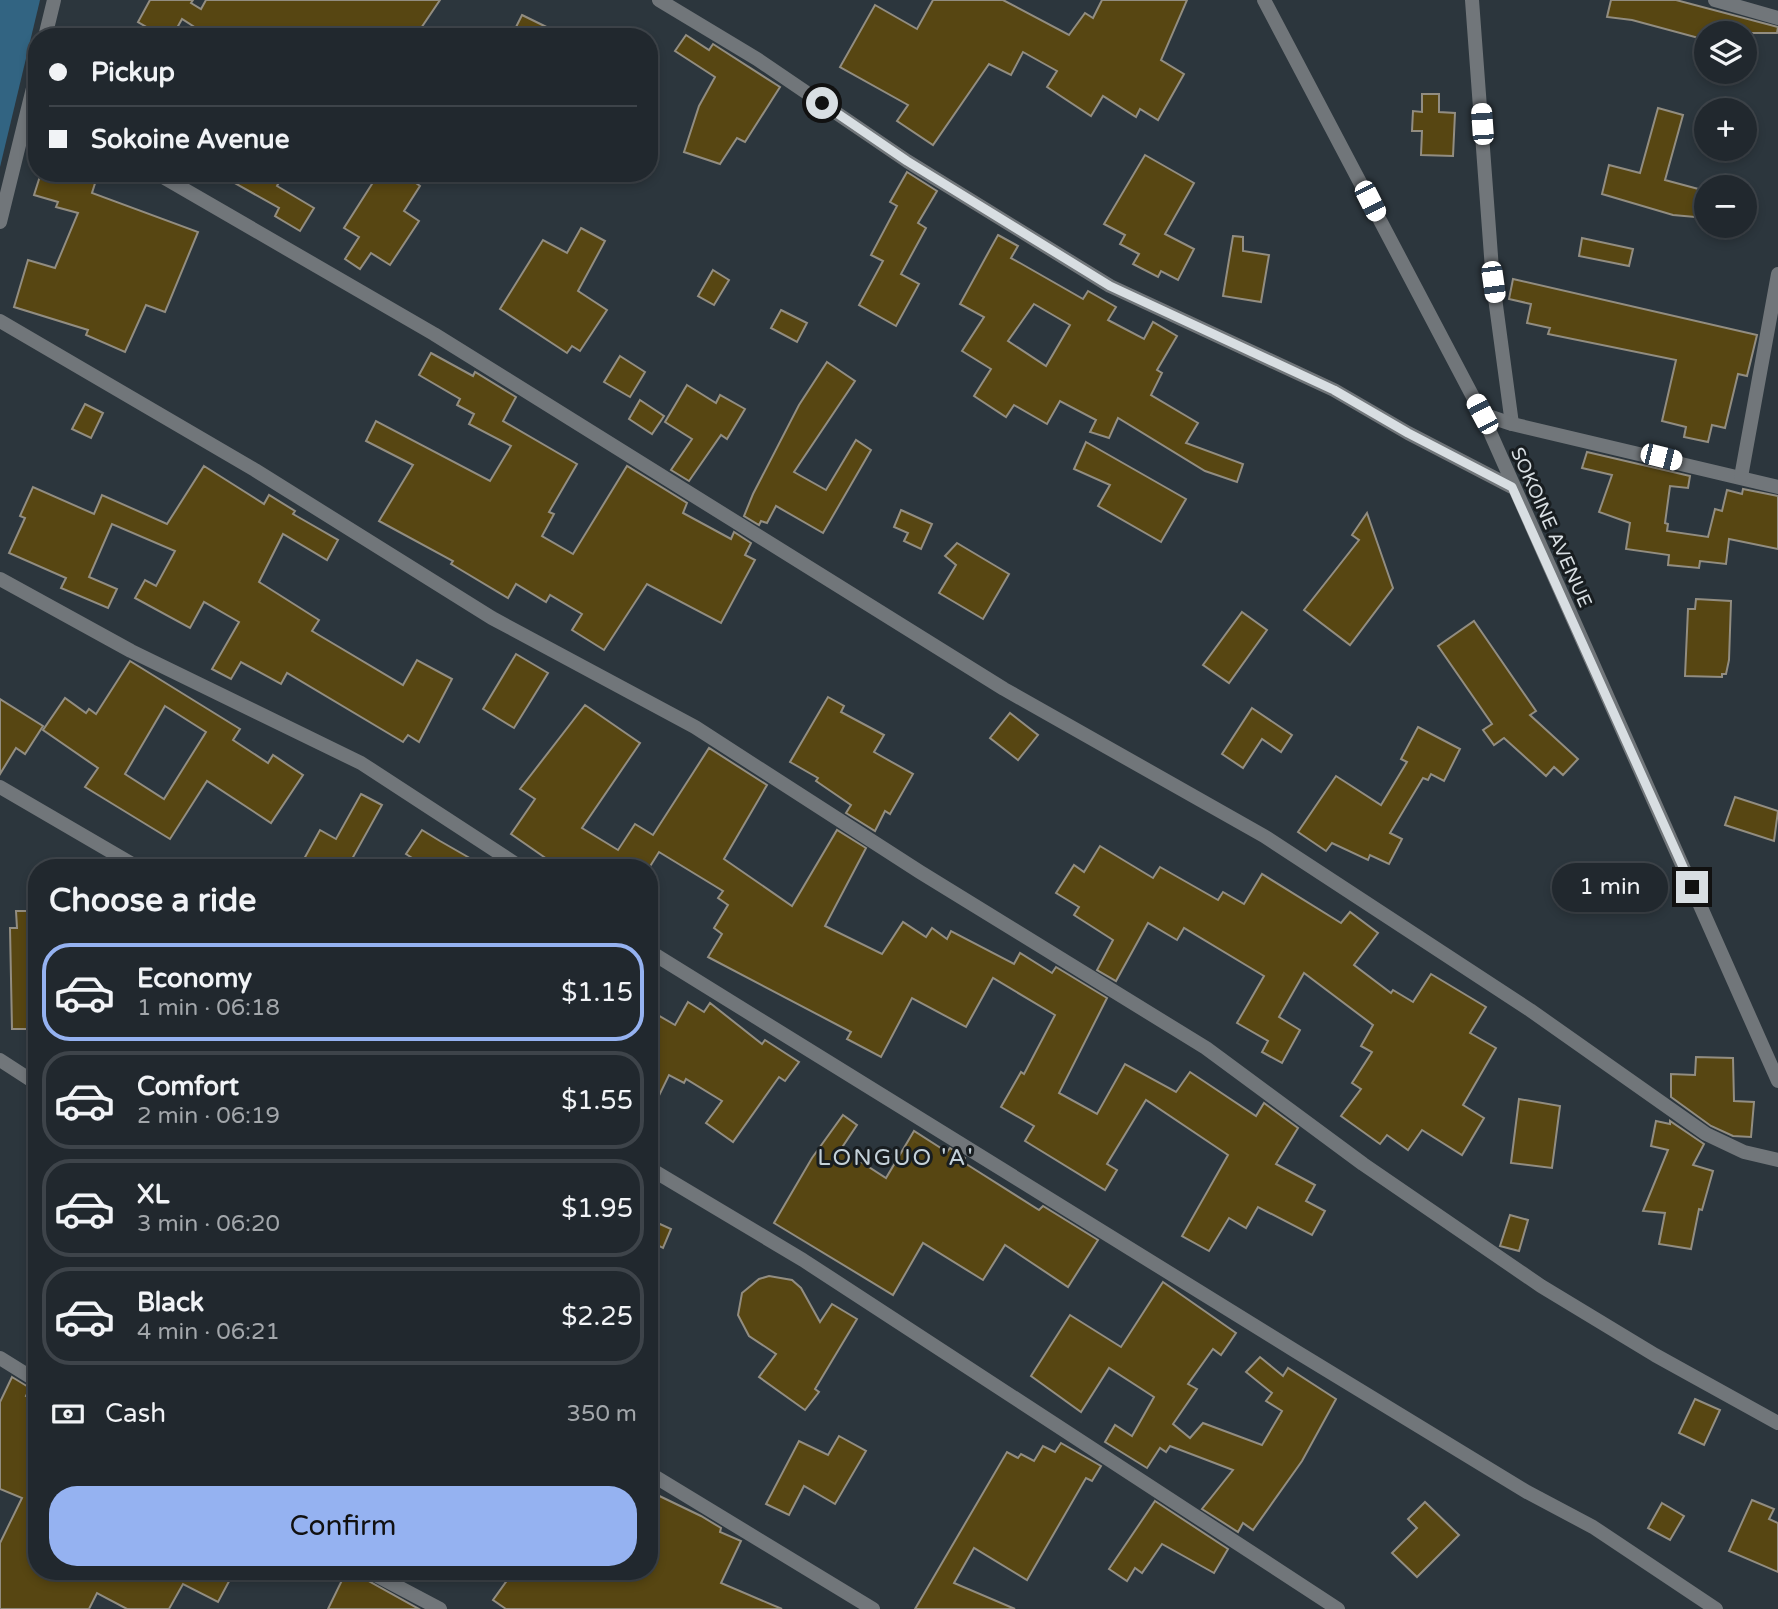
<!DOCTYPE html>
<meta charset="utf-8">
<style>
body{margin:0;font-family:"Varela Round",sans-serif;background:#293036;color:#f1f3f6;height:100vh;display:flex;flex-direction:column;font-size:26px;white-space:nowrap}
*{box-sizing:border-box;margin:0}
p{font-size:23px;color:#a2a6aa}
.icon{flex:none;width:38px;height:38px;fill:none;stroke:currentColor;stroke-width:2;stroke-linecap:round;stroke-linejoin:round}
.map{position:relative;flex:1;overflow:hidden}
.side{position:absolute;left:28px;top:859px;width:630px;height:721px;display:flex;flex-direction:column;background:#21282e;border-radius:28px;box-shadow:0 4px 10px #0003,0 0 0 2px #3e444a}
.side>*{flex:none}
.top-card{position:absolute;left:28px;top:28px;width:630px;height:154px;border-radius:28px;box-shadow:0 4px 10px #0003,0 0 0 2px #3e444a;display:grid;align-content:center;height:154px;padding:0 21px;background:#21282e}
.buttons{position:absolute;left:1694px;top:21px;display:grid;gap:14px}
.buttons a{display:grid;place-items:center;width:63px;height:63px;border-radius:50%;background:#21282e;box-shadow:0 4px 10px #0003,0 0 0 2px #3e444a;font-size:35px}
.end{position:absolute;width:32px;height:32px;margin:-16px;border:9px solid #d8dee2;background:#111;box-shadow:0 0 0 4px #111}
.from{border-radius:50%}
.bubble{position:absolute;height:49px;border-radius:24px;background:#21282e;box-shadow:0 4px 10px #0003,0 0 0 2px #3e444a;font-size:23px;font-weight:600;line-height:49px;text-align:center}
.car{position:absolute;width:21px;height:42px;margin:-21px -10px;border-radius:9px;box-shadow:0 0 5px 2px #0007;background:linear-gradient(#fff 24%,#345 0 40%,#fff 0 76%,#345 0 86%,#fff 0)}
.top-card b{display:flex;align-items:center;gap:24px;height:66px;font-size:26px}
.top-card b+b{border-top:2px solid #3e444a}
.top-card i{width:18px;height:18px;background:#f1f3f6}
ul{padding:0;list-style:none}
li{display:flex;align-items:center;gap:21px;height:98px;margin:0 14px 10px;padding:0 7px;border:4px solid #3e444a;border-radius:28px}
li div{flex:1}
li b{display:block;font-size:26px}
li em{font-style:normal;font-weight:600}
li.on{border-color:#95b2f1}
li>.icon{width:63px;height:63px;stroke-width:1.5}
h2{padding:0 21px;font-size:32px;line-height:84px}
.pay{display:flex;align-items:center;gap:18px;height:77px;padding:0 21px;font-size:26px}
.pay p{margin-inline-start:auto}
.action{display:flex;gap:14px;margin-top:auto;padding:14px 21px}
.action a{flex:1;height:80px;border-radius:28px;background:#95b2f1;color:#111;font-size:28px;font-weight:600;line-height:80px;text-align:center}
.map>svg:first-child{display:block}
.green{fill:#326482}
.building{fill:#574612;stroke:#928d81;stroke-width:2;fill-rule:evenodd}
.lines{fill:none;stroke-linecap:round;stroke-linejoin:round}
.minor{stroke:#71767a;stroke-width:14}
.tertiary{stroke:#71767a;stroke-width:14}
.route{stroke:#d8dee2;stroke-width:9}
.labels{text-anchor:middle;stroke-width:6;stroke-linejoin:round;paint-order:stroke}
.street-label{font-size:19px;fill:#d8dee2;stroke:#181d20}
.quarter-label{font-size:23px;letter-spacing:2px;fill:#c4d1d9;stroke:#181d20}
</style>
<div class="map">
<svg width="1778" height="1609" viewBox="0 0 1778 1609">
<rect width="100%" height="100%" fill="#2c363d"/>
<polygon class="green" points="0,0 40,0 0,167"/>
<g class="building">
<polygon points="150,0 193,0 191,3 201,9 206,0 440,0 415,37 210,37 182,19 172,37 164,37 138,22"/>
<polygon points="933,0 1003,0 1069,35 1085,13 1093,18 1102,0 1187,0 1161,60 1184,74 1158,120 1140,109 1136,117 1103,96 1091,116 1047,87 1057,71 1023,52 1011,75 989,64 933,145 897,121 908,105 840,67 875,5 917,29"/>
<polygon points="1611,0 1676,0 1778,27 1777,33 1706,33 1706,40 1632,20 1607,17"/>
<polygon points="522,15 567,37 511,37"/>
<polygon points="686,35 709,50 713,44 780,87 745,142 737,138 720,164 684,152 699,106 715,77 675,51"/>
<polygon points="1422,94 1439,94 1439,112 1455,113 1453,156 1421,155 1422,131 1412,131 1413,111 1422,112"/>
<polygon points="1658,108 1683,115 1665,180 1706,191 1706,218 1673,215 1602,194 1609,165 1640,173"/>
<polygon points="1145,155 1194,183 1165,234 1194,249 1178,280 1161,271 1158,277 1133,264 1139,254 1120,244 1125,235 1104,224"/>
<polygon points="907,172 937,191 918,223 926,228 901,274 919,284 896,326 859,305 883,261 871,255 897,206 890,202"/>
<polygon points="41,173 58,177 59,173 84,173 97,177 92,193 198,232 165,312 146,305 125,352 86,335 88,330 14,307 28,260 55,268 78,213 56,207 58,202 34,195"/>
<polygon points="217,173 284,173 277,186 314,208 300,231 275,216 279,208"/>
<polygon points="379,173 423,173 416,183 420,186 404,211 419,221 390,265 371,253 360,269 345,259 359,237 344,228"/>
<polygon points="581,228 605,241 578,291 607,310 580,351 572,346 567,353 500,309 543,240 567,253"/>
<path d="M998,235L1018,246L1011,258L1020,263L1083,299L1088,291L1116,307L1108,320L1144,339L1153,322L1177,336L1157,370L1162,373L1151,395L1198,423L1186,443L1243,464L1237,482L1205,471L1118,418L1109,438L1090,432L1096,420L1060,401L1047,424L1014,405L1006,417L974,396L991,369L962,351L984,317L960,304ZM1034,304L1070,325L1046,366L1008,341Z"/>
<polygon points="1233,236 1243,237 1243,251 1269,255 1261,302 1223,296"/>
<polygon points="1582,238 1633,249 1629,266 1579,256"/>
<polygon points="713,270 729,280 714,305 698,296"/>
<polygon points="1513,279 1757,335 1747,376 1738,374 1725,428 1712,425 1708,442 1684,437 1686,427 1662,421 1676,360 1548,334 1550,328 1527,323 1531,304 1509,299"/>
<polygon points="781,310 807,323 797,342 771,328"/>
<polygon points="431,353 473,376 475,372 516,397 503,421 577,464 549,512 554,514 542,536 573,554 627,466 687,503 683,513 731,539 734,532 751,543 745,555 755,560 721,623 647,584 604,650 572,630 582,614 550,595 546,602 516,584 508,598 451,564 453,561 379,521 413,465 366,441 376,421 490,481 511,446 469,424 474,414 457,405 460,399 419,375"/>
<polygon points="620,356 645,372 630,397 604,382"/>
<polygon points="827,362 855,381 794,472 826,490 856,440 871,450 823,533 776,506 767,523 761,521 759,525 744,516 753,494 799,405"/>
<polygon points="687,385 716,403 720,395 745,409 727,439 721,435 689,481 671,470 692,439 665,422"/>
<polygon points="640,400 664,416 652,434 629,419"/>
<polygon points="85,404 103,413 91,438 72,429"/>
<polygon points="1086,442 1186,499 1161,542 1098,506 1110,485 1074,469"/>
<polygon points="1587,452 1690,476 1688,488 1670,486 1665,523 1668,524 1667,531 1708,537 1715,509 1722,511 1727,490 1742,494 1743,489 1778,496 1778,549 1729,539 1726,564 1700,561 1699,568 1668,565 1669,555 1626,549 1630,523 1599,512 1612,475 1582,468"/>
<polygon points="204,466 264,504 269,495 295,511 293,514 338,540 327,560 283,534 259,582 319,620 312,631 403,685 417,660 452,679 419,742 408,735 403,742 287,673 281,684 241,662 231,679 212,669 239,622 204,602 190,628 135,598 145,580 156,586 175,551 112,524 89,577 117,589 108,608 61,588 66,578 9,553 25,518 20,516 33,487 94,514 102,495 167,524"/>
<polygon points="901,510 932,524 921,549 904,541 908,533 894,527"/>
<polygon points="1367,513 1393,588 1350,645 1304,610 1359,540 1352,535"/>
<polygon points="957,543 1009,574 983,619 939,593 956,565 945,556"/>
<polygon points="1696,599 1731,601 1729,660 1726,674 1722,674 1722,677 1685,676 1688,609 1695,609"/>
<polygon points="1242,612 1267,630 1229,683 1203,665"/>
<polygon points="1474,621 1536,711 1530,715 1578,759 1563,775 1554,767 1546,776 1504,738 1494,745 1483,730 1492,724 1438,646"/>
<polygon points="516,654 548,673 514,728 483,709"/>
<path d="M130,661L240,729L233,740L268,763L273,755L303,775L271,823L207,781L170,839L85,787L98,768L43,730L65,698L86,713L89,709L96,714ZM165,706L206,732L164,799L125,774Z"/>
<polygon points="828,697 844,706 841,712 884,735 874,752 913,774 890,814 885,811 875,831 846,813 851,805 816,781 818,778 790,762"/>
<polygon points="0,699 43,726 25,754 16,748 0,774"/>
<polygon points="585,705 640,743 582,828 618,850 635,824 653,835 709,748 767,785 724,859 792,906 837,830 866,848 825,926 882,954 903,922 926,937 932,928 947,939 951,931 1014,964 1020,953 1052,973 1056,967 1107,998 1059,1093 1097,1114 1125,1064 1176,1092 1190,1072 1256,1116 1264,1103 1298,1128 1276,1164 1315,1185 1306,1201 1325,1211 1312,1235 1258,1207 1246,1228 1229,1218 1209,1251 1182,1236 1228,1155 1146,1100 1107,1164 1117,1170 1105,1190 1025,1141 1034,1126 1001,1107 1021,1072 1024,1074 1055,1015 993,978 966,1027 912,998 881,1057 847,1039 851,1032 708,957 722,934 714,928 728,905 718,898 723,891 659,852 649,868 560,868 511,834 535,799 520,789"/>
<polygon points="1252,708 1292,735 1281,752 1262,739 1243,768 1222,754"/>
<polygon points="1010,713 1038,735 1018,760 990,738"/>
<polygon points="1418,727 1460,749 1444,781 1431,774 1428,780 1423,778 1390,833 1402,839 1389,864 1370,855 1368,860 1332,843 1326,851 1298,832 1336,776 1381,805 1407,762 1401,759"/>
<polygon points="361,794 382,805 347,868 326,859 321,868 299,868 320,830 336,839"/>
<polygon points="1735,797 1778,811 1774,841 1725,825"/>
<polygon points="422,830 440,841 487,868 428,868 406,854"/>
<polygon points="1100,846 1153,878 1160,867 1218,900 1223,892 1244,904 1262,874 1341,923 1350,912 1378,933 1354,965 1391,993 1393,990 1413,1002 1431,974 1486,1007 1470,1033 1496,1048 1463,1105 1484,1118 1462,1155 1422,1130 1408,1150 1387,1135 1380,1144 1341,1116 1361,1089 1352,1083 1372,1052 1361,1046 1373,1025 1304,973 1279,1017 1300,1030 1282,1063 1262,1052 1268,1041 1237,1023 1264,976 1184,928 1177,940 1148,923 1116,981 1097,970 1113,940 1074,915 1079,907 1056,893 1074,865 1084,872"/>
<polygon points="16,911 37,911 33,1029 12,1029 10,928 17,928"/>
<polygon points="688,1002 704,1012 710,1003 762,1044 765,1040 799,1062 785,1081 779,1077 733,1142 706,1123 722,1101 686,1079 684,1083 669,1075 649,1116 649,1010 675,1025"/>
<polygon points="1696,1057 1733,1058 1734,1101 1754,1102 1751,1137 1733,1136 1711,1126 1671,1097 1671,1074 1695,1075"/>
<polygon points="1519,1099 1560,1106 1552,1168 1511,1163"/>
<polygon points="843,1115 857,1125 841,1149 886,1178 914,1131 947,1152 950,1148 965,1158 963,1162 1039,1210 1043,1206 1098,1240 1068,1287 1005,1245 983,1280 923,1243 893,1295 774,1223 812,1158"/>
<polygon points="1656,1121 1670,1124 1670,1121 1704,1144 1693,1165 1713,1171 1702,1210 1699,1209 1691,1249 1659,1244 1665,1213 1643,1211 1668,1150 1651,1146"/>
<polygon points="1510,1215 1528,1220 1519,1251 1500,1246"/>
<polygon points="649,1219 671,1229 663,1248 649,1241"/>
<polygon points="769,1276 792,1280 801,1288 820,1322 832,1304 857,1319 815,1389 819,1392 805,1410 759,1377 776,1354 749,1336 738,1315 742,1293 759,1279"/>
<polygon points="1163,1282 1236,1333 1221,1355 1213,1349 1188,1384 1197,1389 1173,1424 1190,1438 1203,1423 1262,1445 1282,1411 1266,1401 1272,1393 1246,1372 1260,1357 1283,1376 1288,1368 1336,1399 1302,1461 1253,1530 1243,1523 1238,1532 1202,1509 1233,1470 1170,1446 1166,1452 1160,1448 1147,1468 1105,1442 1115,1425 1132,1436 1154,1397 1109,1368 1081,1412 1031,1376 1070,1315 1121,1347"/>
<polygon points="12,1377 30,1388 26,1396 37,1401 37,1572 234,1572 218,1602 183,1584 169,1609 127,1609 97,1593 89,1609 0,1609 0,1543 22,1498 0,1489 0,1402"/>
<polygon points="1695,1399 1720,1410 1704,1445 1679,1433"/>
<polygon points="839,1436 866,1451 835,1504 804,1486 789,1515 766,1504 799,1441 828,1455"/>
<polygon points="1061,1443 1101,1466 1092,1481 1086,1478 1027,1580 974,1548 954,1583 1015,1609 915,1609 1007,1452 1018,1458 1021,1454 1034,1461 1043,1446 1055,1452"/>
<polygon points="649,1491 701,1516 721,1528 720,1532 741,1541 721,1583 782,1609 506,1609 493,1600 513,1572 649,1572"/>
<polygon points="1752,1500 1774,1509 1769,1519 1778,1523 1778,1572 1729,1551"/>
<polygon points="1155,1501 1228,1549 1214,1573 1162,1544 1142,1573 1135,1568 1127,1581 1109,1569"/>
<polygon points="1425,1502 1459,1535 1417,1577 1392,1553 1417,1528 1408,1519"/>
<polygon points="1662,1503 1684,1516 1670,1540 1648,1528"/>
<polygon points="346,1572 363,1578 419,1609 328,1609"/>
</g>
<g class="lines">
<g class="minor">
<polyline points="659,0 757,59 907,161 1110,286 1334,390 1408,433 1512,487"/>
<polyline points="1472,0 1493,283 1512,424"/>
<polyline points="1715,0 1778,18"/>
<polyline points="45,37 54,0"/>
<polyline points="156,173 434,334 1004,689 1264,836 1530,1010 1706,1134 1744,1152 1778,1160"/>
<polyline points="0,222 37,72"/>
<polyline points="0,321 255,470 492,618 695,727 920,872 1206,1048 1363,1164 1541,1286 1655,1355 1778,1423"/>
<polyline points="1482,414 1512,424 1778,487"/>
<polyline points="1741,477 1778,274"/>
<polyline points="0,579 131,651 361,763 522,868"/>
<polyline points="0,787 139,868"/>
<polyline points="649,951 1297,1352 1527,1492 1593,1527 1716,1609"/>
<polyline points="0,1060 37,1084"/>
<polyline points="649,1168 803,1260 1338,1609"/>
<polyline points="0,1358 37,1381"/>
<polyline points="649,1473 873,1609"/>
<polyline points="370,1572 440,1609"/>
</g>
<polyline class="tertiary" points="1264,0 1482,414 1778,1081"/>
</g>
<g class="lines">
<polyline class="route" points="822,103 907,161 1110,286 1334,390 1408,433 1512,487 1692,887"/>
</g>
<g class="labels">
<g class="street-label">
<text transform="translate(1552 527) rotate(66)" y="7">SOKOINE AVENUE</text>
</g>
<g class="quarter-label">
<text x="896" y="1165">LONGUO 'A'</text>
</g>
</g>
</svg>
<div class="buttons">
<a><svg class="icon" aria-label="layers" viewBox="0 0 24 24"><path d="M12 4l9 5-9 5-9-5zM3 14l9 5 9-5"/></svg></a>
<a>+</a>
<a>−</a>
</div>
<i class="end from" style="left:822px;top:103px"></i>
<i class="end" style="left:1692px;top:887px"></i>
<div class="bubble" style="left:1552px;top:863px;width:116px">1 min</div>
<i class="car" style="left:1482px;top:124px;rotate:356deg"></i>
<i class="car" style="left:1370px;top:201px;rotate:153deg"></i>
<i class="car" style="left:1493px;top:282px;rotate:172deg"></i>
<i class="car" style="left:1482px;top:414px;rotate:332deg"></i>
<i class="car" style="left:1661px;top:457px;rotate:104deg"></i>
<div class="top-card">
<b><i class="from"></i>Pickup</b>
<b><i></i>Sokoine Avenue</b>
</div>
<section class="side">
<h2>Choose a ride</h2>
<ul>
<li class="on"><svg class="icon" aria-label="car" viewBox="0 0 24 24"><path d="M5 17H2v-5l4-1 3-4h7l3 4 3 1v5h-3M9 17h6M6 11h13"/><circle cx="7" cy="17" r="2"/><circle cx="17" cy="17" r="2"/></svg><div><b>Economy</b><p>1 min · 06:18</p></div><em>$1.15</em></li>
<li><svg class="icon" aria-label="car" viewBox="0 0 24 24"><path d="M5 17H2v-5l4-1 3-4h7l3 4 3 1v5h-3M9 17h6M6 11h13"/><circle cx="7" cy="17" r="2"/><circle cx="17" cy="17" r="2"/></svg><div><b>Comfort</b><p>2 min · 06:19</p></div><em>$1.55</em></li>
<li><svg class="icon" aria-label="car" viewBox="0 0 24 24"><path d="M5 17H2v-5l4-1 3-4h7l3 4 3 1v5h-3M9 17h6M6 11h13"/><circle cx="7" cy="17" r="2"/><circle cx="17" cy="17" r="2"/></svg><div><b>XL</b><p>3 min · 06:20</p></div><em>$1.95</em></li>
<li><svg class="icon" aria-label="car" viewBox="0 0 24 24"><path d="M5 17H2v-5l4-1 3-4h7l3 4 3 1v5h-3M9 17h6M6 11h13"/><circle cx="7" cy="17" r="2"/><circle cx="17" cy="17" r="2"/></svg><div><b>Black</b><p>4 min · 06:21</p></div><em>$2.25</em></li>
</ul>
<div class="pay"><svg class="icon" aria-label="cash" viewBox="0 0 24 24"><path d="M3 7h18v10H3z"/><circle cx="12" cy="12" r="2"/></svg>Cash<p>350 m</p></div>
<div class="action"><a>Confirm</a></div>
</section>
</div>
